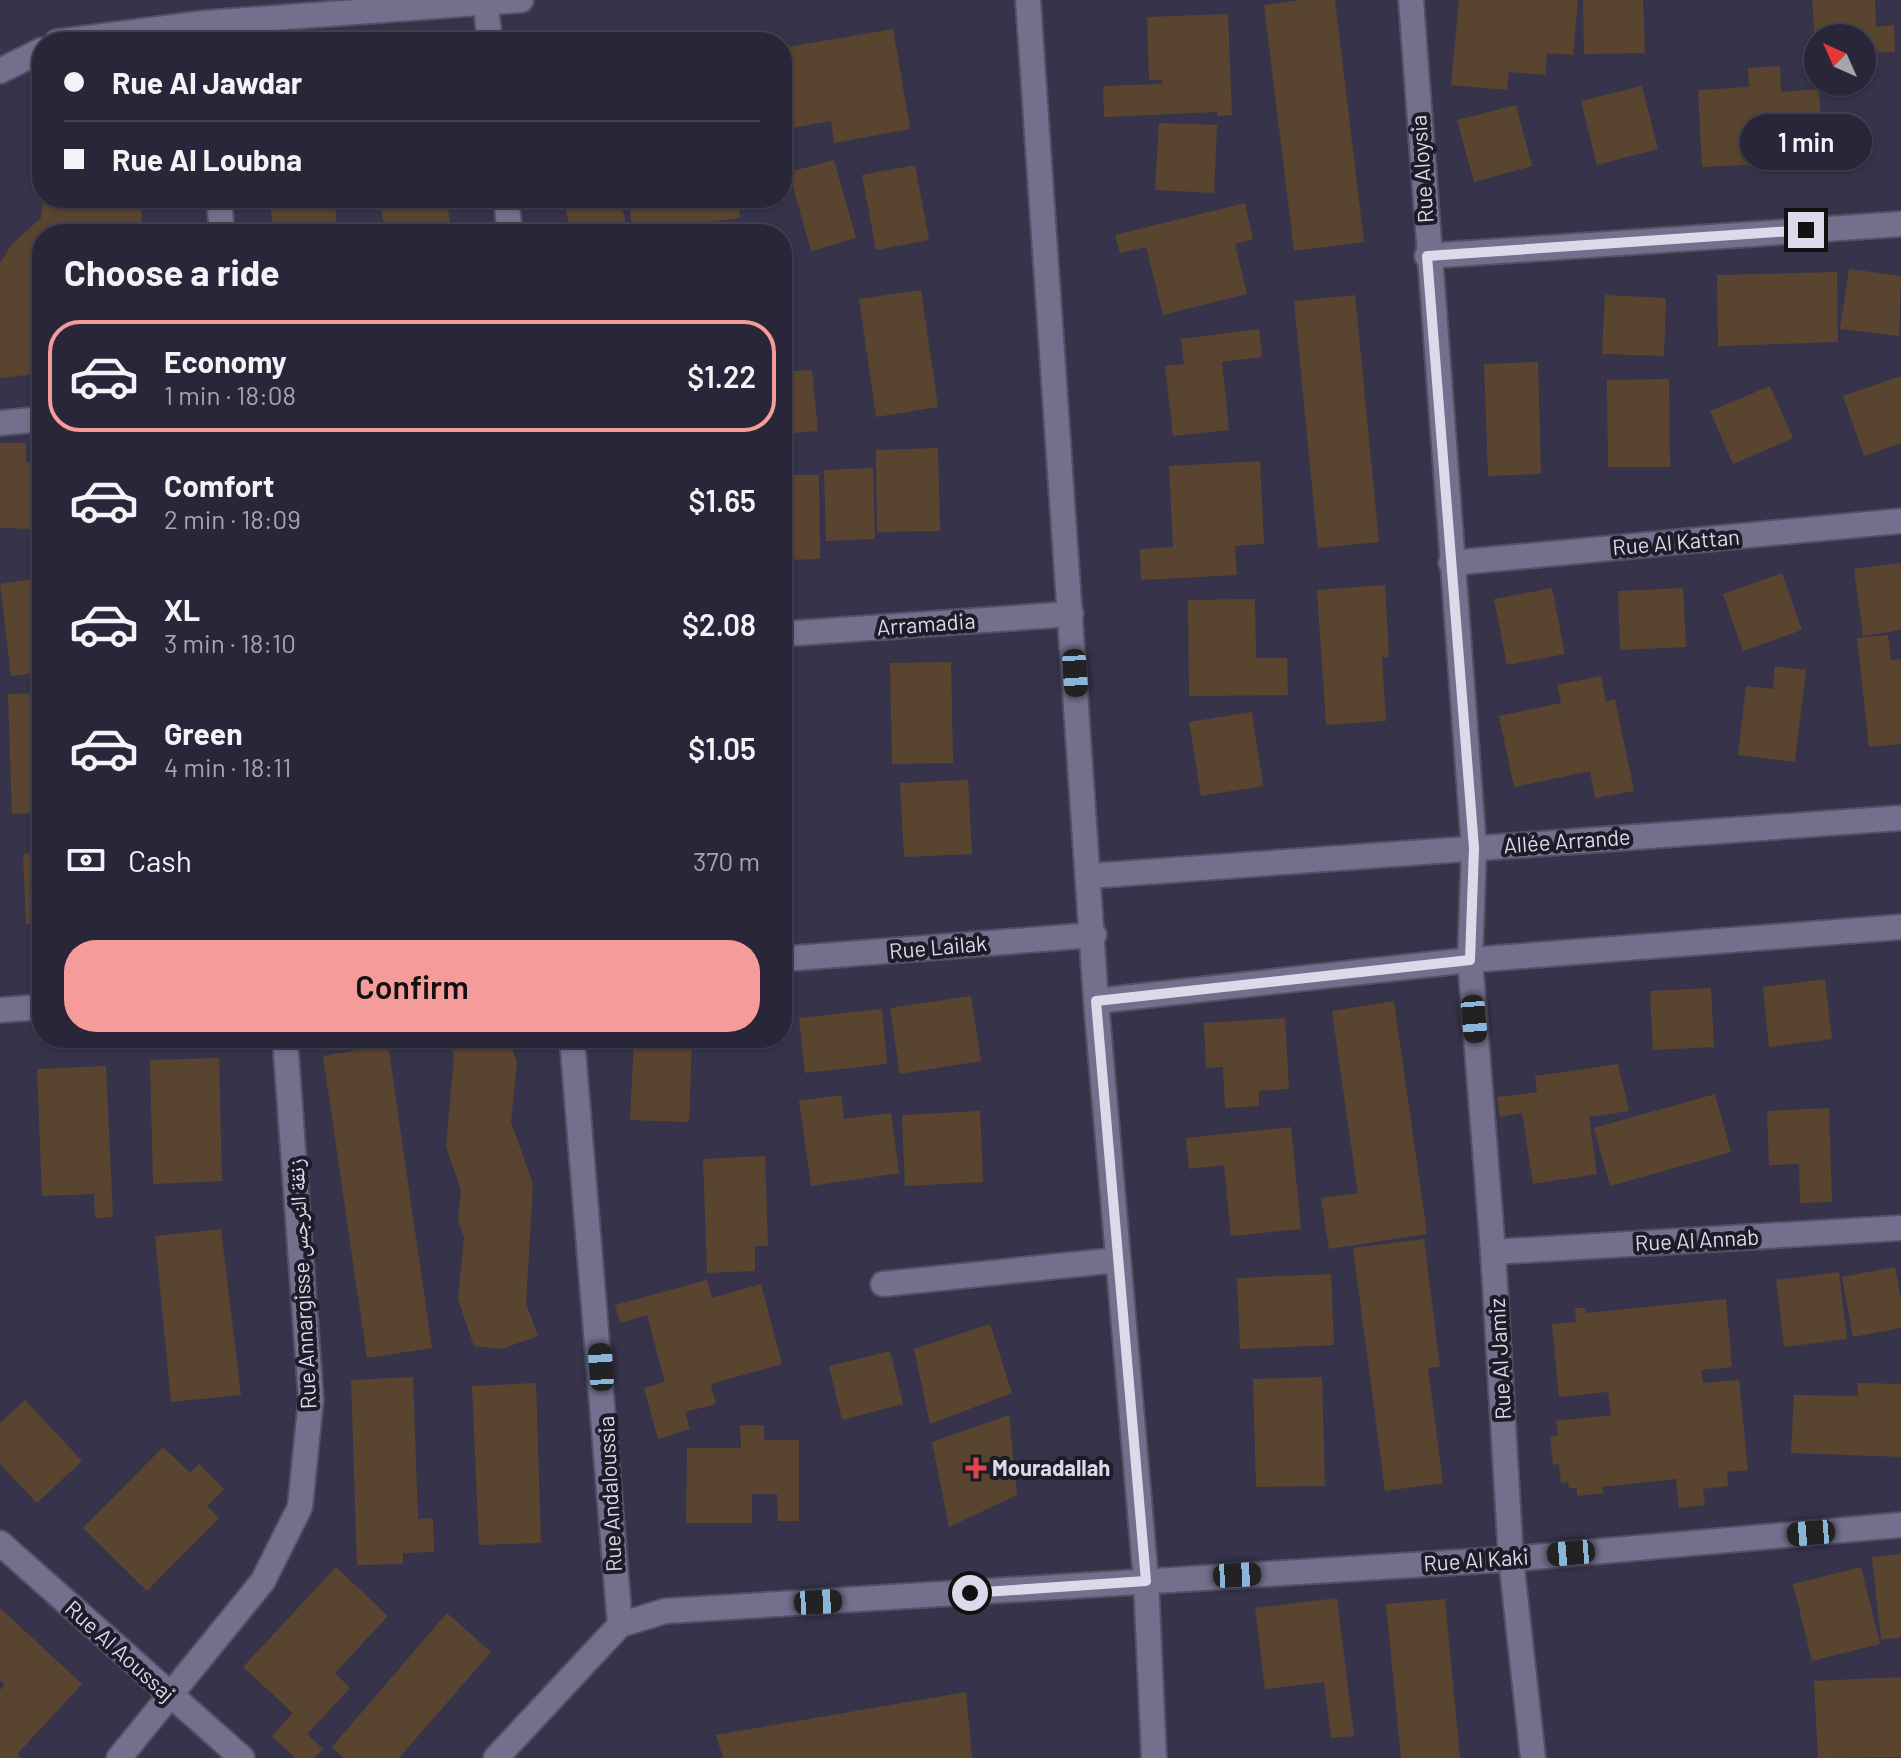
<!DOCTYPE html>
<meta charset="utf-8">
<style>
body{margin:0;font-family:Barlow,"Noto Naskh Arabic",sans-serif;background:#343243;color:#f1f3f6;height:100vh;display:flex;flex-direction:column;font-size:30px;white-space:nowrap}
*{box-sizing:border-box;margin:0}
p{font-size:26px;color:#a5a5ae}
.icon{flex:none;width:44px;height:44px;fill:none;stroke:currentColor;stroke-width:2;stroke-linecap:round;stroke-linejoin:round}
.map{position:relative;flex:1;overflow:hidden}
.drawer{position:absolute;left:32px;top:224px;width:760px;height:824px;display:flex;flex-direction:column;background:#282638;border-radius:32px;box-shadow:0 2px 6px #0004,0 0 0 2px #444353}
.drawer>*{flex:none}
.top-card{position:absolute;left:32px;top:32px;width:760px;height:176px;border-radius:32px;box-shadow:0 2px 6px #0004,0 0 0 2px #444353;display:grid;align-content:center;height:176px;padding:0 32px;background:#282638}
.needle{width:52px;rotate:315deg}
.buttons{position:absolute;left:1804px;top:24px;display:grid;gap:16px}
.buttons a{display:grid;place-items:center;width:72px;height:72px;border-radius:50%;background:#282638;box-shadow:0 2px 6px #0004,0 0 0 2px #444353;font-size:40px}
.end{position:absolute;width:36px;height:36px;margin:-18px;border:10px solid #dbdaea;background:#111;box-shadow:0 0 0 4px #111}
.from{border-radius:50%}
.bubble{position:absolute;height:56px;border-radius:28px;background:#282638;box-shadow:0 2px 6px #0004,0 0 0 2px #444353;font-size:26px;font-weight:600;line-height:56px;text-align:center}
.car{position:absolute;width:24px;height:48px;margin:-24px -12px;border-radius:10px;box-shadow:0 0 6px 2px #0007;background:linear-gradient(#222 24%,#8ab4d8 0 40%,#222 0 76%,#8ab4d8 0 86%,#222 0)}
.top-card b{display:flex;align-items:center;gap:28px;height:76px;font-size:30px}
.top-card b+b{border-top:2px solid #444353}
.top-card i{width:20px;height:20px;background:#f1f3f6}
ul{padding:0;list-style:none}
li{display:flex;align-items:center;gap:24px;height:112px;margin:0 16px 12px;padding:0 16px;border:4px solid transparent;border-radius:32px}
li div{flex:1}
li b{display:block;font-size:30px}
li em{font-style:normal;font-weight:600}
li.selected{border-color:#f59b99}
li>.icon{width:72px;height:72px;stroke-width:1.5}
h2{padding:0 32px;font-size:36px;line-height:96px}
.pay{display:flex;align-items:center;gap:20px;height:88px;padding:0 32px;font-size:30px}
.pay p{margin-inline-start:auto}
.button{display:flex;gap:16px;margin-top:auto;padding:16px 32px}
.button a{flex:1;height:92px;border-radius:32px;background:#f59b99;color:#111;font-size:32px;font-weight:600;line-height:92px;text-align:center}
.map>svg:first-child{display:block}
.building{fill:#59452f}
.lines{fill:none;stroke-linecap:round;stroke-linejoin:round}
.minor-casing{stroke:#525065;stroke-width:28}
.tertiary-casing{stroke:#525065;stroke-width:28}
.minor{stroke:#72708c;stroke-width:24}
.tertiary{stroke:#72708c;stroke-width:24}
.route{stroke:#dbdaea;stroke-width:10}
.health-dot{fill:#e0444e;stroke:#1d1c28;stroke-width:3}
.labels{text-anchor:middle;stroke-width:8;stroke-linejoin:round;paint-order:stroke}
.street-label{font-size:22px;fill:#dbdaea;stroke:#1d1c28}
.poi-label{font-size:22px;font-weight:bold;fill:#dbdaea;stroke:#1d1c28;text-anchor:start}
</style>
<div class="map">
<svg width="1901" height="1758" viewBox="0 0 1901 1758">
<rect width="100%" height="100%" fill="#36334b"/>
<g class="building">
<polygon points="1301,0 1335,0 1364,242 1294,251 1264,5"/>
<polygon points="1459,0 1578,0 1573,55 1547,53 1545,75 1509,72 1507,90 1451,85"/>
<polygon points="1583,0 1643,0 1645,53 1584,54"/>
<polygon points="1812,0 1875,0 1876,27 1894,25 1895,52 1862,53 1862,38 1815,41"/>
<polygon points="1228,14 1232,115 1217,116 1217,112 1104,117 1103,86 1162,84 1162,80 1149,80 1147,17"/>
<polygon points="893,29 910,129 834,143 831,121 792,128 782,48"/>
<polygon points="1780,66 1781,92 1819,89 1823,161 1702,167 1698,90 1749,87 1748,68"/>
<polygon points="1642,86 1658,149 1597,165 1581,101"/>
<polygon points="1516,105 1532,166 1474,182 1457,120"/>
<polygon points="1159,123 1217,125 1214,193 1155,190"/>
<polygon points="834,160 856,238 811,251 789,172"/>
<polygon points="915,165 929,240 876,250 862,175"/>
<polygon points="43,198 143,198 140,234 42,234 42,373 0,378 0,263 11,245 41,218"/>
<polygon points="270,198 334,198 338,234 273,234"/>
<polygon points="379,198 446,198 452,234 386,234"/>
<polygon points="563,198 620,198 628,234 571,234"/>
<polygon points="628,198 738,198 740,218 633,233"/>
<polygon points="1245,203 1253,239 1235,244 1247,294 1163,315 1146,247 1120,253 1115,235"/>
<polygon points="1849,269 1901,276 1899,336 1840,329"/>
<polygon points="1837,272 1838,342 1718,346 1717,275"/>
<polygon points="921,290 938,407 876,417 859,299"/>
<polygon points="1355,295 1379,542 1318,548 1294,301"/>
<polygon points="1605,295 1666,298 1664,356 1602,354"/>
<polygon points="1259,329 1262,357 1222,362 1229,430 1173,436 1165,366 1184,364 1181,339"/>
<polygon points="1538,362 1541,474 1488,476 1484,364"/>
<polygon points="812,370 818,431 782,434 782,372"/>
<polygon points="1901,376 1901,443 1864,456 1843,396"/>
<polygon points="1669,379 1670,467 1608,467 1607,380"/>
<polygon points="1770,386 1793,438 1733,464 1710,411"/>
<polygon points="0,443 26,443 26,462 42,462 42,529 0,528"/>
<polygon points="938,448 940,531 877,532 876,450"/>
<polygon points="1260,461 1264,544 1235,546 1237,575 1141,580 1140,549 1173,547 1169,466"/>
<polygon points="873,468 875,539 826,541 824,470"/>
<polygon points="782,475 819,475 820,559 782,560"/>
<polygon points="1901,563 1901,630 1863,636 1854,569"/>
<polygon points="1782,573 1802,630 1743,651 1723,594"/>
<polygon points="42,578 42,672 11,676 0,584"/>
<polygon points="1385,585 1389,657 1382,657 1386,721 1326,725 1317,590"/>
<polygon points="1552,588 1565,654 1507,665 1494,599"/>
<polygon points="1683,588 1686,647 1620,650 1618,591"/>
<polygon points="1255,599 1256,658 1287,658 1288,695 1189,696 1188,600"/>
<polygon points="1888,635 1891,660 1901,659 1901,744 1869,747 1857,638"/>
<polygon points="951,662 953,763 892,764 890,663"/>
<polygon points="1775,666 1806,670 1795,762 1738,755 1746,686 1773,689"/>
<polygon points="1601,676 1606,702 1615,699 1634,791 1595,798 1590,771 1514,787 1499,716 1561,703 1557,685"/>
<polygon points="42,693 42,813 12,814 8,694"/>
<polygon points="1252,712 1263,786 1201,796 1189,722"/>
<polygon points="968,780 972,854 904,857 900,783"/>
<polygon points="42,853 42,923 26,924 23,854"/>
<polygon points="1825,979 1832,1039 1769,1047 1763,987"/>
<polygon points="1711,988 1714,1047 1653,1050 1650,991"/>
<polygon points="971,996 981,1061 900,1074 890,1008"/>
<polygon points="1394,1001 1427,1234 1329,1249 1321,1198 1358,1193 1332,1011"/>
<polygon points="882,1009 887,1064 805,1073 799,1018"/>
<polygon points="1285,1018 1289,1089 1259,1091 1259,1106 1225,1108 1223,1067 1206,1068 1204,1023"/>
<polygon points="468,1038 508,1038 517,1062 511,1122 533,1184 526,1303 538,1336 502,1349 474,1346 458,1299 464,1237 458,1222 461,1190 446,1147 454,1057 450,1045"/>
<polygon points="648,1038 692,1038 689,1122 630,1120 634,1041 648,1042"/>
<polygon points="388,1045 432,1348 367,1358 323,1056"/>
<polygon points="219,1058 222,1181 153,1184 150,1060"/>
<polygon points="1618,1064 1629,1111 1589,1117 1597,1174 1533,1184 1522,1113 1500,1117 1497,1097 1537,1092 1535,1076"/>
<polygon points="106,1066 113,1217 95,1218 94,1194 42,1196 37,1069"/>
<polygon points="1715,1094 1731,1152 1610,1186 1594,1128"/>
<polygon points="841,1095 844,1119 891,1113 899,1173 811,1186 799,1101"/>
<polygon points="1829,1108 1832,1202 1800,1203 1799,1164 1769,1165 1767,1111"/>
<polygon points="980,1111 983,1182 905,1186 902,1115"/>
<polygon points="1291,1127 1301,1229 1231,1236 1224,1165 1189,1169 1186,1138"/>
<polygon points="765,1156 768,1246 755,1246 755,1271 707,1273 703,1159"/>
<polygon points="221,1229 241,1395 171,1402 155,1236"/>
<polygon points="1424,1239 1440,1367 1428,1368 1443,1483 1385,1491 1353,1248"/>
<polygon points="1895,1267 1901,1300 1901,1328 1853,1337 1842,1277"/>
<polygon points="1839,1272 1847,1339 1784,1347 1776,1280"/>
<polygon points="1331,1274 1334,1345 1240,1349 1237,1278"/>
<polygon points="707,1280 712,1298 761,1284 782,1364 711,1384 716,1404 685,1412 690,1429 658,1439 644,1388 665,1382 647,1315 620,1323 615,1305"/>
<polygon points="1726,1299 1732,1367 1701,1370 1703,1383 1739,1380 1748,1470 1727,1472 1728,1486 1703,1489 1705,1505 1679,1508 1676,1479 1602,1487 1603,1493 1577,1496 1577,1488 1569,1488 1568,1482 1561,1483 1559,1464 1553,1465 1550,1437 1558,1436 1556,1421 1611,1415 1608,1392 1559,1397 1552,1324 1576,1322 1575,1308 1585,1308 1586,1313"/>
<polygon points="990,1324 1012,1393 930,1424 914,1349"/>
<polygon points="890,1351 903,1404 842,1420 829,1366"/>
<polygon points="413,1377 418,1519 433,1518 434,1552 403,1553 403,1564 357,1565 351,1380"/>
<polygon points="1322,1377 1325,1486 1256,1487 1253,1379"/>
<polygon points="536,1383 541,1543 479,1545 472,1386"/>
<polygon points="1858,1383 1901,1384 1901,1457 1791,1453 1794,1395 1858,1396"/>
<polygon points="25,1400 82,1461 37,1503 0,1464 0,1423"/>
<polygon points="1009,1415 1017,1495 949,1527 932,1442"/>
<polygon points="740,1425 764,1425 764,1440 799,1440 799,1521 778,1521 777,1494 752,1494 752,1523 686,1523 687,1448 741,1448"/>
<polygon points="163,1447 190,1473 199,1464 224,1489 207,1506 219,1518 147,1591 83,1528"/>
<polygon points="1901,1554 1901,1637 1881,1640 1872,1557"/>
<polygon points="336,1567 388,1616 335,1673 350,1688 307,1734 323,1749 314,1758 295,1758 272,1736 293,1713 243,1667"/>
<polygon points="1861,1567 1880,1644 1812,1661 1793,1584"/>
<polygon points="1337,1598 1354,1736 1331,1738 1324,1682 1265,1689 1255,1608"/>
<polygon points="1445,1599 1460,1758 1401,1758 1386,1604"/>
<polygon points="0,1608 82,1684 18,1753 20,1758 0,1758 0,1690 5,1685 0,1680"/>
<polygon points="447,1613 491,1652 399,1758 344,1758 332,1747"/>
<polygon points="1901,1677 1901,1757 1818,1758 1814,1681"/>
<polygon points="966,1692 972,1758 723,1758 716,1735"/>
</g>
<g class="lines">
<g class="minor-casing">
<g id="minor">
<polyline points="485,0 490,42"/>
<polyline points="1411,0 1474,848 1470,960 1493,1252 1511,1559 1533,1758"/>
<polyline points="57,42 205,23 521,0"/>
<polyline points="0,71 42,50"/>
<polyline points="219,198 222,234"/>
<polyline points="506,198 510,234"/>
<polyline points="1427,256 1901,224"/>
<polyline points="0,423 42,419"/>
<polyline points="1451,563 1901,521"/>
<polyline points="782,634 1071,614"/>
<polyline points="1089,876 1901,818"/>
<polyline points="782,959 1094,935"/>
<polyline points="1096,1001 1470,960 1901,927"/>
<polyline points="0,1010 42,1007"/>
<polyline points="1493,1252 1901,1228"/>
<polyline points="883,1284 1118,1260"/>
<polyline points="0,1543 242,1758"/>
<polyline points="620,1625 665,1611 1511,1559 1901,1525"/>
<polyline points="119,1758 263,1581 300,1507 311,1399 285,1038"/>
<polyline points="496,1758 620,1625 572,1038"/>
</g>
</g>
<g class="tertiary-casing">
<polyline id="tertiary" points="1028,0 1096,1001 1146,1581 1154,1758"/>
</g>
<use href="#minor" class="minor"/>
<use href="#tertiary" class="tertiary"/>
</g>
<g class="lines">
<polyline class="route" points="970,1593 1146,1581 1096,1001 1470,960 1474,848 1427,256 1806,230"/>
</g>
<path class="health-dot" d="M972 1456h8v8h8v8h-8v8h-8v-8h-8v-8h8z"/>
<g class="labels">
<g class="street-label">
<text transform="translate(1422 169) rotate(-94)" y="8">Rue Aloysia</text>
<text transform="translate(1676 542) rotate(-5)" y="8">Rue Al Kattan</text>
<text transform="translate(926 624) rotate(-4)" y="8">Arramadia</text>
<text transform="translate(1567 841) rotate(-4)" y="8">Allée Arrande</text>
<text transform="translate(938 947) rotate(-5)" y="8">Rue Lailak</text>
<text transform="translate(1697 1240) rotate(-3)" y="8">Rue Al Annab</text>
<text transform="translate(302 1284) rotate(-93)" y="8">Rue Annargisse زنقة النرجس</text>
<text transform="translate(1500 1359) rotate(-93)" y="8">Rue Al Jamiz</text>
<text transform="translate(610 1494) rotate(-93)" y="8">Rue Andaloussia</text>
<text transform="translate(1476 1560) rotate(-4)" y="8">Rue Al Kaki</text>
<text transform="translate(120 1651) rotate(42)" y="8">Rue Al Aoussaj</text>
</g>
<g class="poi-label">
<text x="992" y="1476">Mouradallah</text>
</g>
</g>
</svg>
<div class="buttons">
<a><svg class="needle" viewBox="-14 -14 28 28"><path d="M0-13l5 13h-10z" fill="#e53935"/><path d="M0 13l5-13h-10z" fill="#a5a5ae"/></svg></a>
</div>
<i class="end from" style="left:970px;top:1593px"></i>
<i class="end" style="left:1806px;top:230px"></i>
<div class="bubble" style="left:1740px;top:114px;width:132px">1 min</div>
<i class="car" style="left:1075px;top:673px;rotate:176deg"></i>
<i class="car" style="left:1474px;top:1019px;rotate:175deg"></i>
<i class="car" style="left:601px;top:1367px;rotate:356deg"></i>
<i class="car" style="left:1811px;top:1533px;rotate:265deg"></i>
<i class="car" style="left:1571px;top:1553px;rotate:265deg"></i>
<i class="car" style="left:1237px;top:1575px;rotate:87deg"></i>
<i class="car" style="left:818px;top:1602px;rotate:87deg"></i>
<div class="top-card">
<b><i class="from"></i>Rue Al Jawdar</b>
<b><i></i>Rue Al Loubna</b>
</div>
<section class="drawer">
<h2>Choose a ride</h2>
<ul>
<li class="selected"><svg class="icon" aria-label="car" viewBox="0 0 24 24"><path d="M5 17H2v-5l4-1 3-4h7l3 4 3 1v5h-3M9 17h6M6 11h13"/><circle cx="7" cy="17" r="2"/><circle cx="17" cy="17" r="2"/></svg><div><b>Economy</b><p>1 min · 18:08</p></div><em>$1.22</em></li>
<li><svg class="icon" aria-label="car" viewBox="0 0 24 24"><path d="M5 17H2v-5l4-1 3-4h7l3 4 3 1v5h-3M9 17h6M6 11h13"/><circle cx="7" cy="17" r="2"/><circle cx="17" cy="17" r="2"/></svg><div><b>Comfort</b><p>2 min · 18:09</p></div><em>$1.65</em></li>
<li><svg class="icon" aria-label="car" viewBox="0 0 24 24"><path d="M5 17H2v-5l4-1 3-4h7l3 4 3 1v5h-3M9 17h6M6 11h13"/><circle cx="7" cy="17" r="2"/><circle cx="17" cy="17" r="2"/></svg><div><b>XL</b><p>3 min · 18:10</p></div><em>$2.08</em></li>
<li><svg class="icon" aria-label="car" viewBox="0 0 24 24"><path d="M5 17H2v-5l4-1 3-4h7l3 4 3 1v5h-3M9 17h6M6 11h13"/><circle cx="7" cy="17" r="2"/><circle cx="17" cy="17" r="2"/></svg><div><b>Green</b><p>4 min · 18:11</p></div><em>$1.05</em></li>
</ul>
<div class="pay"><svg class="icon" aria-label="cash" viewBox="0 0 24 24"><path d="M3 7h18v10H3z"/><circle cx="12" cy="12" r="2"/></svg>Cash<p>370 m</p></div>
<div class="button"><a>Confirm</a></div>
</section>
</div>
